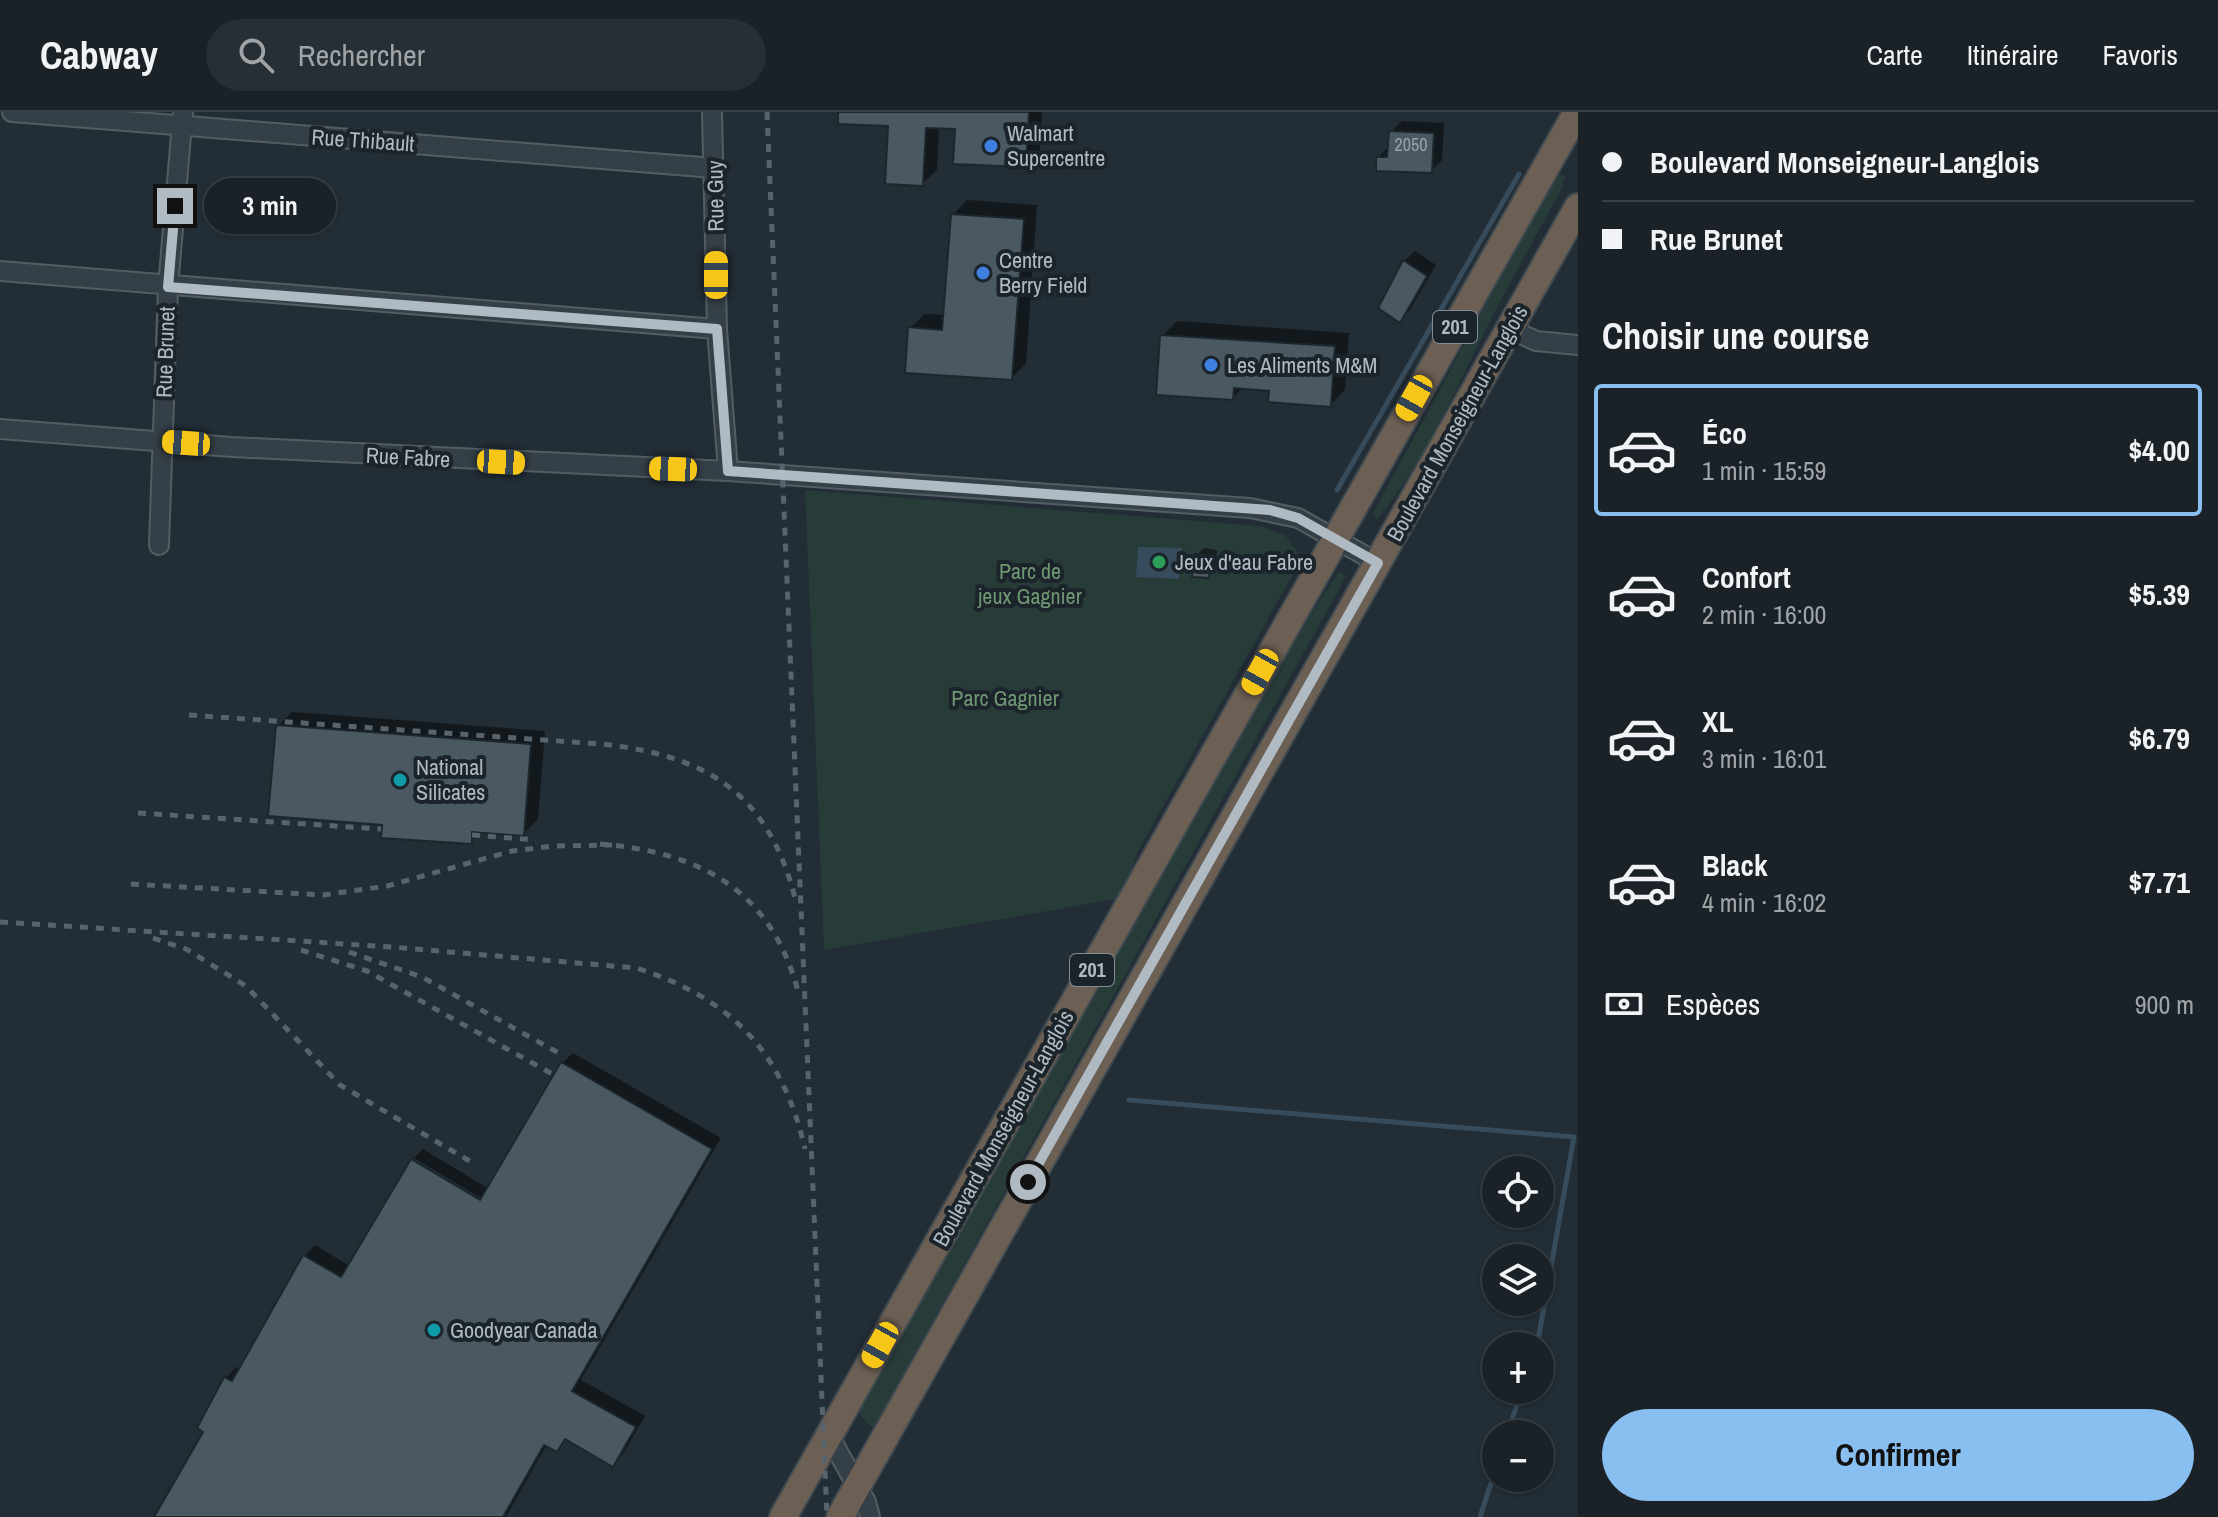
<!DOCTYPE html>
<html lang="fr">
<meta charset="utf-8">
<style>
body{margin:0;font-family:"Archivo Narrow",sans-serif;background:#272f34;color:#f1f3f6;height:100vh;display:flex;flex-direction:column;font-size:30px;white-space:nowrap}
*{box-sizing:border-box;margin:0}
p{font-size:26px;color:#9fa4a8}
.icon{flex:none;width:44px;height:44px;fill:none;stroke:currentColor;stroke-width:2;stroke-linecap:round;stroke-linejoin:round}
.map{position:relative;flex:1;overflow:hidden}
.sheet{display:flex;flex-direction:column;background:#1a2228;width:640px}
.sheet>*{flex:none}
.guide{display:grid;align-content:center;height:176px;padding:0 24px;background:#1a2228}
.buttons{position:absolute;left:1482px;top:1044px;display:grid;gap:16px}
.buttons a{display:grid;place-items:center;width:72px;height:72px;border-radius:50%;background:#1a2228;box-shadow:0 2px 6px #0004,0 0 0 2px #383f45;font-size:40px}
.end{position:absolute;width:36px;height:36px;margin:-18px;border:10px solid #b0bac3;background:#111;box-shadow:0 0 0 4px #111}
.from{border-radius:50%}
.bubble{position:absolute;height:56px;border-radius:28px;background:#1a2228;box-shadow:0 2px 6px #0004,0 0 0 2px #383f45;font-size:26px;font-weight:700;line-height:56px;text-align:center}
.car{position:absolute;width:24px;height:48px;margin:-24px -12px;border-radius:10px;box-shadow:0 0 6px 2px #0007;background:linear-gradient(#f5c518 24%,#345 0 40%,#f5c518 0 76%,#345 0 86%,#f5c518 0)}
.guide b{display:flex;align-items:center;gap:28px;height:76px;font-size:30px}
.guide b+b{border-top:2px solid #383f45}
.guide i{width:20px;height:20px;background:#f1f3f6}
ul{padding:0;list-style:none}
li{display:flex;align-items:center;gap:24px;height:132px;margin:0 16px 12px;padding:0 8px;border:4px solid transparent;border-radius:8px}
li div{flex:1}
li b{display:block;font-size:30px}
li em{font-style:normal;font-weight:700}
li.selected{border-color:#88bff0}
li>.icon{width:72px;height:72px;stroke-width:1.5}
h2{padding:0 24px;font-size:36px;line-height:96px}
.pay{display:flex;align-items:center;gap:20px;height:88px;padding:0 24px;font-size:30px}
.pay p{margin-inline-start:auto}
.button{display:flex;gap:16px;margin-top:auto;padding:16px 24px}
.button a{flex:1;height:92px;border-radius:48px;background:#88bff0;color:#111;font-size:32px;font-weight:700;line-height:92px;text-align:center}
header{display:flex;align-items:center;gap:48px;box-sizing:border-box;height:112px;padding:0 40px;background:#1a2228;border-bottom:2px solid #383f45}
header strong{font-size:38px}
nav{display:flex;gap:44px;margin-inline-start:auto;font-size:28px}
.search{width:560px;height:72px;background:#272f34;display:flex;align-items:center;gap:20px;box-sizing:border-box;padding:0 28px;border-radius:44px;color:#9fa4a8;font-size:30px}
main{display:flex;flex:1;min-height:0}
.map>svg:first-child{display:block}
.green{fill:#273b39}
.water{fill:#364c5c}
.shadow{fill:#0007}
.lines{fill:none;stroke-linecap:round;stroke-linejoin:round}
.stream{stroke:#364c5c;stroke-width:5}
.building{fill:#4a5862;stroke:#1c262d;stroke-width:2}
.minor-casing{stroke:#535d64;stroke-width:22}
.highway-casing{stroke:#404a51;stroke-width:30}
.minor{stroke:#353f47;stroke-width:18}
.highway{stroke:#6c5f53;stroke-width:26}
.rail{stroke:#57646e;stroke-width:5;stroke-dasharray:8 8;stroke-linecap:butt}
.route{stroke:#b0bac3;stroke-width:10}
.shop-dot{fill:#3f7fe0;stroke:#1b242b;stroke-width:3}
.leisure-dot{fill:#2e9e5b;stroke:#1b242b;stroke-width:3}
.culture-dot{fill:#0f9aa8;stroke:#1b242b;stroke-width:3}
.labels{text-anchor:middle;stroke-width:8;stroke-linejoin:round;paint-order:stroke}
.number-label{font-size:18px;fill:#96a2ab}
.shield{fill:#1b242b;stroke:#838d95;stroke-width:2}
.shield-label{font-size:20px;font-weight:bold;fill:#b0bac3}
.poi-label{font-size:22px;fill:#b0bac3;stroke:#1b242b;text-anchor:start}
.street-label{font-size:22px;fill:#b0bac3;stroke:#1b242b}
.park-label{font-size:22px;fill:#709773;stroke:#1b242b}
</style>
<header>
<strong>Cabway</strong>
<div class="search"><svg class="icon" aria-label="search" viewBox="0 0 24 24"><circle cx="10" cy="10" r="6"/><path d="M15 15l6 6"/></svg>Rechercher</div>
<nav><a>Carte</a><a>Itinéraire</a><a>Favoris</a></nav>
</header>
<main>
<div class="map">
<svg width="1578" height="1405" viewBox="0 0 1578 1405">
<rect width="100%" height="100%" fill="#222d36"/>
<g class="green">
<path d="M1556,62L1565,64L1561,78C1536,124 1510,170 1486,217C1453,283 1424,350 1377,408L1373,401Z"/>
<polygon points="805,378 1261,414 1285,423 1302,446 1137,741 1122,786 824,838"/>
<polygon points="1339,459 1346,464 1332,490 873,1317 857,1299 1300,519"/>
</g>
<polygon class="water" points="1138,435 1182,436 1179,467 1136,465"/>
<g class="shadow">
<polygon points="840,0 1042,0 1040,39 1026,53 957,15 939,14 937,58 922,72 890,12"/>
<polygon points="1402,9 1444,11 1442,48 1431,59 1378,46 1388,35 1391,20"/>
<polygon points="967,88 1037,93 1026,252 1011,266 910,216 925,202 945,203 953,103"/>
<polygon points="1415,139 1436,153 1410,198 1400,208 1404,149"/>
<polygon points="1177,209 1349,221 1345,278 1330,293 1271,277 1243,275 1233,286 1162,224"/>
<polygon points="1204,436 1217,438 1215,457 1208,464 1197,443"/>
<polygon points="292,600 545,619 538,707 523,722 482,719 471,730 384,711 278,614"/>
<polygon points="573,941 721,1026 581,1268 645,1304 623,1342 612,1353 567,1326 556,1337 547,1332 506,1405 157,1405 206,1319 199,1315 226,1266 236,1255 241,1258 305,1144 315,1133 350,1154 487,1095 489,1091 414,1046 423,1037 489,1077 562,951"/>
</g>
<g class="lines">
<g class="stream">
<polyline points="1337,378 1519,62"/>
<polyline points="1129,988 1574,1025 1537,1234"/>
<polyline points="1507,1322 1522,1278"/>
<polyline points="1480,1405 1496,1356"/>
</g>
</g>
<g class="building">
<polygon points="838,0 1029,0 1026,55 953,52 955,17 926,16 923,74 885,72 888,14 838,12"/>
<polygon points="1389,19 1434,21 1432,61 1376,59 1376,45 1387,45"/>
<polygon points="951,102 1024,107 1012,268 905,261 908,215 942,218"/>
<polygon points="1403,148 1427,164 1400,211 1378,196"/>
<polygon points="1160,223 1335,234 1331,295 1268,290 1269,279 1234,276 1233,288 1156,283"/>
<polygon points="1195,442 1211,444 1209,466 1192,465"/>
<polygon points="276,613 531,632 524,724 472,720 472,732 381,726 382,713 268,704"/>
<polygon points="561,950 712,1037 572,1279 636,1315 613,1355 565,1327 557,1340 544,1333 503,1405 154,1405 203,1320 197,1316 224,1265 232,1269 303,1143 341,1165 411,1047 480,1088"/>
</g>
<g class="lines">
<g class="minor-casing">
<g id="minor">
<polyline points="12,0 714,56"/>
<polyline points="712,0 717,217 728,359"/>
<polyline points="0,159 717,217"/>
<polyline points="1510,217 1536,229 1578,233"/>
<polyline points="0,317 232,335 728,359 1250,396 1298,406 1378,451"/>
<polyline points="159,433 168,175 183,0"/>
<polyline points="829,1324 866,1390 870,1405"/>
</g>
</g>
<g class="highway-casing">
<g id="highway">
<polyline points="783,1405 1577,0"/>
<polyline points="840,1405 1578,95"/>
</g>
</g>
<use href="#minor" class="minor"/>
<use href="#highway" class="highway"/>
<g class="rail">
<polyline points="767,0 827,1405"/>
<path d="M189,603L601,632C705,643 768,680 795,786"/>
<polyline points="138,701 381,717"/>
<polyline points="472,723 536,728"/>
<path d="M600,732C701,740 773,779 799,883"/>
<polyline points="131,772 323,783 387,774 512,739 554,734 612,733"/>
<path d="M0,810L392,835L636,856C731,886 783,940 805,1037"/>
<polyline points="153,826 186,837 246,874 340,973 473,1051"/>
<polyline points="301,838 367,859 554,963"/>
<polyline points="349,840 422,865 564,944"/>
</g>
</g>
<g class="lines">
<polyline class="route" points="175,94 168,175 717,217 728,359 1270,398 1298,406 1378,451 1028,1070"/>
</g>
<g class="shop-dot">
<circle cx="991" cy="34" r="8"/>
<circle cx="983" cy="161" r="8"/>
<circle cx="1211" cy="253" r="8"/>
</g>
<circle class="leisure-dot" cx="1159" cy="450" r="8"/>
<g class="culture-dot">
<circle cx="400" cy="668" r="8"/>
<circle cx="434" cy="1218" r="8"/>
</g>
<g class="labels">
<g class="number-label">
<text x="1411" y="39">2050</text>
</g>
<g class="shield">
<rect x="1433" y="199" width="44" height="32" rx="6"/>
<rect x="1070" y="842" width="44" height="32" rx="6"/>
</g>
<g class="shield-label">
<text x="1455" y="222">201</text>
<text x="1092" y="865">201</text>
</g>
<g class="poi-label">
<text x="1007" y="29">Walmart<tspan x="1007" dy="25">Supercentre</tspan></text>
<text x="999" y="156">Centre<tspan x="999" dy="25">Berry Field</tspan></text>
<text x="1227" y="261">Les Aliments M&amp;M</text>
<text x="1175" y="458">Jeux d'eau Fabre</text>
<text x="416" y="663">National<tspan x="416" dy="25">Silicates</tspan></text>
<text x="450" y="1226">Goodyear Canada</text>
</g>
<g class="street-label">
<text transform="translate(363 28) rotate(4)" y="8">Rue Thibault</text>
<text transform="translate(715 84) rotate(-91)" y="8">Rue Guy</text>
<text transform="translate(165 240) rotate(-88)" y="8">Rue Brunet</text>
<text transform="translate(1457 311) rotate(-61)" y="8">Boulevard Monseigneur-Langlois</text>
<text transform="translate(408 345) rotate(3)" y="8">Rue Fabre</text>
<text transform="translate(1003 1016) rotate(-61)" y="8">Boulevard Monseigneur-Langlois</text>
</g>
<g class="park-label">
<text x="1030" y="467">Parc de<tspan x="1030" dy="25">jeux Gagnier</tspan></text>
<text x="1005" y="594">Parc Gagnier</text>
</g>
</g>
</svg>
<div class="buttons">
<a><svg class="icon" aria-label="locate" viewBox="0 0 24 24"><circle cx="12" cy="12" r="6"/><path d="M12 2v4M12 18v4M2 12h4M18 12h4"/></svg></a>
<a><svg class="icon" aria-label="layers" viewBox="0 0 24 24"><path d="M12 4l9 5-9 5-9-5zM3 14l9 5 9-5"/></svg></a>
<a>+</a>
<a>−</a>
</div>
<i class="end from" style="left:1028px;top:1070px"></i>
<i class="end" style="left:175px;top:94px"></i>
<div class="bubble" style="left:204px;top:66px;width:132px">3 min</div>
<i class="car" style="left:716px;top:163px;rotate:0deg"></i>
<i class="car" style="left:1414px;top:286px;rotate:209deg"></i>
<i class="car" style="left:186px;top:331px;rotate:274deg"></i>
<i class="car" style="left:501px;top:350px;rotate:93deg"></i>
<i class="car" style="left:673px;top:357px;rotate:272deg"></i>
<i class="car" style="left:1260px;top:560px;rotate:209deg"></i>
<i class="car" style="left:880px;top:1233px;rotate:209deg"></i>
</div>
<section class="sheet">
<div class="guide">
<b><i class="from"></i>Boulevard Monseigneur-Langlois</b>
<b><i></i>Rue Brunet</b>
</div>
<h2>Choisir une course</h2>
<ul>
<li class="selected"><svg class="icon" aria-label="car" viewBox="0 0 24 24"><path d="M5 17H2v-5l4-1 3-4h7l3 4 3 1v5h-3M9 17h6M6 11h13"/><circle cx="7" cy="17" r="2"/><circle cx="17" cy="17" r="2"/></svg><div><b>Éco</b><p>1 min · 15:59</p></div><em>$4.00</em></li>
<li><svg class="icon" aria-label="car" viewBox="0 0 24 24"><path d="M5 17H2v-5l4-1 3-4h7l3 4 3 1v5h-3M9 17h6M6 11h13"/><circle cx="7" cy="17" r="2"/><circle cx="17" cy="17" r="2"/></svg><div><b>Confort</b><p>2 min · 16:00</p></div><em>$5.39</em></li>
<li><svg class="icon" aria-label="car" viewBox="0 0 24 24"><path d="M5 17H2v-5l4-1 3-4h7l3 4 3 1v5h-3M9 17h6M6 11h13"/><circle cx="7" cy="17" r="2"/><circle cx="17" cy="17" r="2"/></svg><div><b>XL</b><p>3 min · 16:01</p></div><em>$6.79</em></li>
<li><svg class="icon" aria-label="car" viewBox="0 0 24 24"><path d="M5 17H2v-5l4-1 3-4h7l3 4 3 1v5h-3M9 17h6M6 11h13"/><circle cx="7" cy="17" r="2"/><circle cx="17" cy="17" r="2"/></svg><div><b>Black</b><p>4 min · 16:02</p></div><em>$7.71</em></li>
</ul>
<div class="pay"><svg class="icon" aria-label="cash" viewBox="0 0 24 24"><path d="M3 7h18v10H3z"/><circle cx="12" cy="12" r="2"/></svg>Espèces<p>900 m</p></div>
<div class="button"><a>Confirmer</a></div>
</section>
</main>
